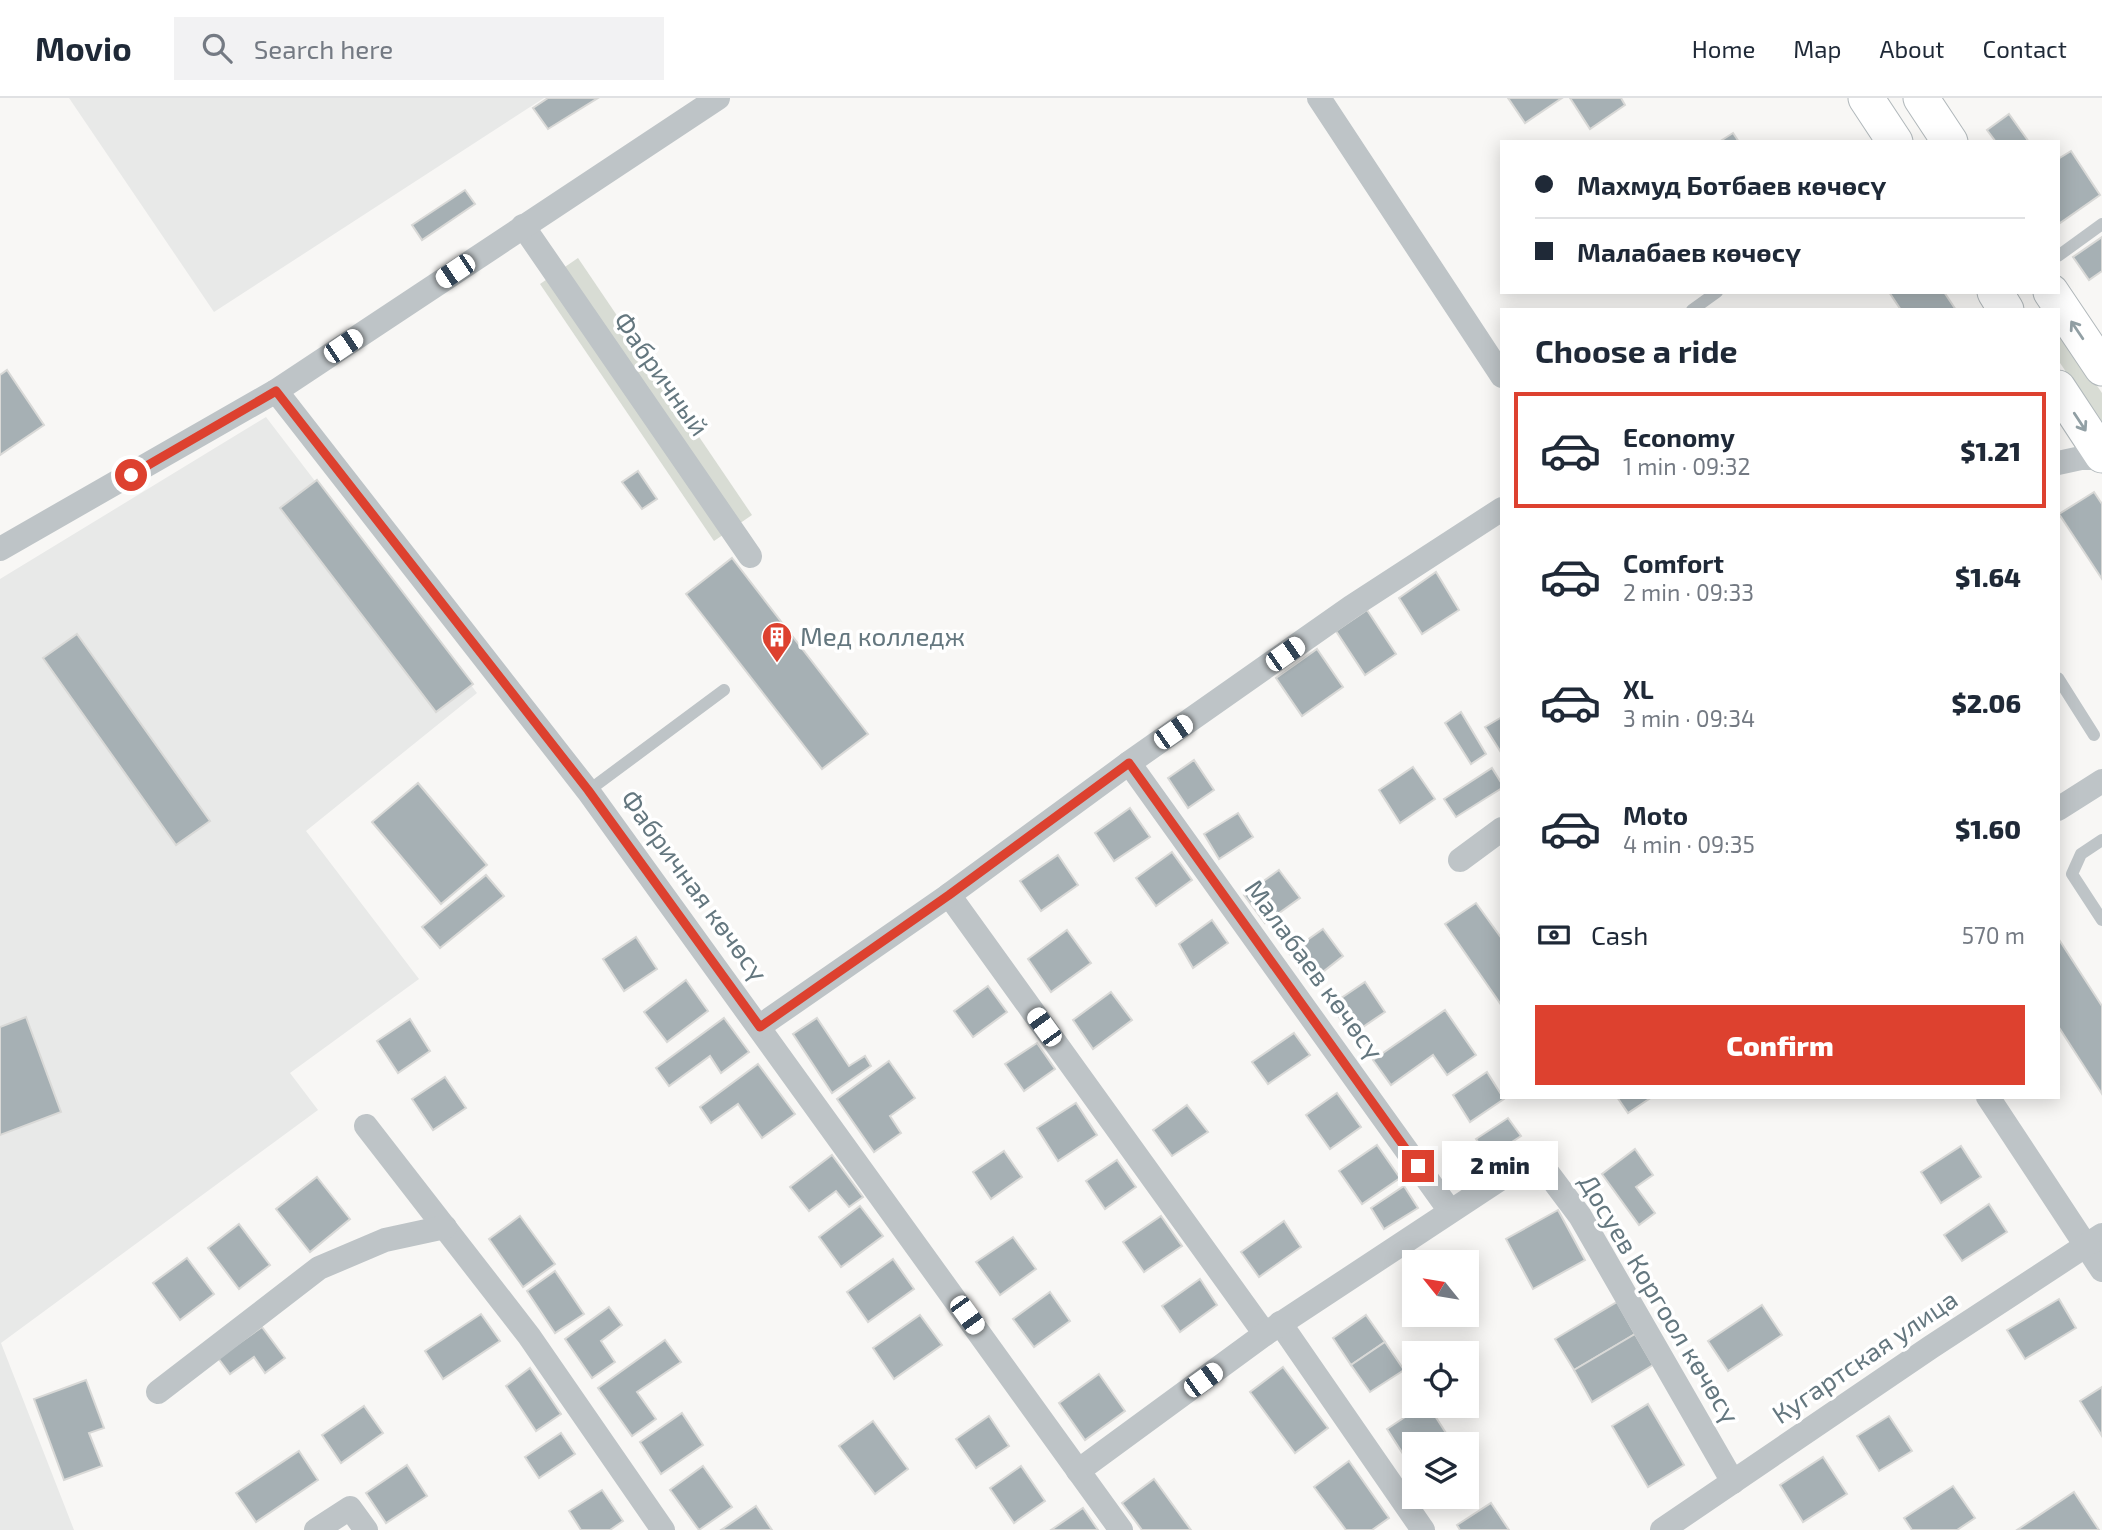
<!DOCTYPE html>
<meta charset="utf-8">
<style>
body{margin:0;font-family:"Exo 2",sans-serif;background:#f2f2f3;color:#1f2937;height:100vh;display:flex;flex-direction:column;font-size:26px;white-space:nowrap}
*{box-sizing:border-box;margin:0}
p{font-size:23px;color:#747a83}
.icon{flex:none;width:38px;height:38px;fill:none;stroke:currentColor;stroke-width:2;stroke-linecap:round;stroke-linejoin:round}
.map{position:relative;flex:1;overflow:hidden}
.sheet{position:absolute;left:1500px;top:210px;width:560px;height:791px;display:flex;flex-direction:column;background:#fff;border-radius:0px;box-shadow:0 4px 18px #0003}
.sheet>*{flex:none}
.hud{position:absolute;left:1500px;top:42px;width:560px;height:154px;border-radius:0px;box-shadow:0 4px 18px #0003;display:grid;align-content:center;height:154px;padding:0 35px;background:#fff}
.needle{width:46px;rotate:300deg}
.controls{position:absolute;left:1402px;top:1152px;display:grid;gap:14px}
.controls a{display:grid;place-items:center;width:77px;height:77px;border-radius:0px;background:#fff;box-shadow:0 4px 18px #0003;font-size:35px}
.end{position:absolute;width:32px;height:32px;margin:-16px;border:9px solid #dd412f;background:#fff;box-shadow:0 0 0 4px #fff}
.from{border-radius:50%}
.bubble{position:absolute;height:49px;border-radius:0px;background:#fff;box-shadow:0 4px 18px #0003;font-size:23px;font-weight:800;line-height:49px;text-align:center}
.car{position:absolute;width:21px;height:42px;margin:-21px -10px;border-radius:9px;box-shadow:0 0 5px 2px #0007;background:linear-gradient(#fff 24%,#345 0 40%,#fff 0 76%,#345 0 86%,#fff 0)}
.hud b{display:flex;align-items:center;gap:24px;height:66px;font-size:26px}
.hud b+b{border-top:2px solid #e0e1e3}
.hud i{width:18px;height:18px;background:#1f2937}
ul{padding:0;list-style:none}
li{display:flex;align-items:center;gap:21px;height:116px;margin:0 14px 10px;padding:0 21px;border:4px solid transparent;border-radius:0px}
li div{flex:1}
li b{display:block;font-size:26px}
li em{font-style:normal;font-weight:800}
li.active{border-color:#dd412f}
li>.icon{width:63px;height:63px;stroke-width:1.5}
h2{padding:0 35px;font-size:32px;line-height:84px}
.pay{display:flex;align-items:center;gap:18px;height:77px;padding:0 35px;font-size:26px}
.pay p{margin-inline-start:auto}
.button{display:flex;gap:14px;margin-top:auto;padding:14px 35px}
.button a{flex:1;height:80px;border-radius:0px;background:#dd412f;color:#fff;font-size:28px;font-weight:800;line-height:80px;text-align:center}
header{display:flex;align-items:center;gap:42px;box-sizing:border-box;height:98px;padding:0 35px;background:#fff;border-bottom:2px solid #e0e1e3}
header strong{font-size:33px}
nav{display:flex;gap:38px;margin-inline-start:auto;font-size:24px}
.search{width:490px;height:63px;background:#f2f2f3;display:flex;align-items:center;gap:18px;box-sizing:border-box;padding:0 24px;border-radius:0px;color:#747a83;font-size:26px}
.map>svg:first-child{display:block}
.built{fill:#e8e9e8}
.green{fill:#d8dcd4}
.building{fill:#a6b0b4;stroke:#d9d9d7;stroke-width:2}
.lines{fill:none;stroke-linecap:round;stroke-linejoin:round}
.secondary-casing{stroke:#b1b8bb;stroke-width:37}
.lane{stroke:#bec4c7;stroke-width:12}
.street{stroke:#bec4c7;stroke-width:24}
.secondary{stroke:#fff;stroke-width:35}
.oneway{stroke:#92a0a5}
.route{stroke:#dd412f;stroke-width:9}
.labels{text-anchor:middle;stroke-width:7;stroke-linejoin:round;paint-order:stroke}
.street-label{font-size:26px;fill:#64777f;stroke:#fff}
.poi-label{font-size:26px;fill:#64777f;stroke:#fff;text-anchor:start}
</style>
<header>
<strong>Movio</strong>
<div class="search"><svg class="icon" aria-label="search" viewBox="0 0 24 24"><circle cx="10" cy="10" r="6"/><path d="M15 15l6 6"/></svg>Search here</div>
<nav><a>Home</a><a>Map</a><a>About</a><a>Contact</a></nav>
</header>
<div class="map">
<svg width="2102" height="1432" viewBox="0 0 2102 1432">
<rect width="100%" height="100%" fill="#f8f7f5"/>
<g class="built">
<polygon points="69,0 544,0 214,214"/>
<polygon points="266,319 477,595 306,733 419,881 290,975 318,1012 1,1245 74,1432 0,1432 0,481"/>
</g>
<g class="green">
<polygon points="578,160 752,417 714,443 540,186"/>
<polygon points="2058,230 2102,295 2102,327 2058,262"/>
</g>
<g class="building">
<polygon points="548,0 598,0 548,31 533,10"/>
<polygon points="1508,0 1562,0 1525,25"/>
<polygon points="1570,0 1621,0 1625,7 1590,31"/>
<polygon points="2009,16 2029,44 1996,44 1987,32"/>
<polygon points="1733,35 1739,44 1719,44"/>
<polygon points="2071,53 2100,97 2060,125 2058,122 2058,61"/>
<polygon points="465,92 475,106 422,142 412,127"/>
<polygon points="2102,139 2102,173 2089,182 2073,159"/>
<polygon points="1889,194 1944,194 1956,212 1901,212"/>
<polygon points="7,272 44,327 0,357 0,277"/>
<polygon points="638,373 657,401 642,411 622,384"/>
<polygon points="317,382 473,586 436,614 280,410"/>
<polygon points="2094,394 2102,406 2102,481 2059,416"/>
<polygon points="732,460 868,636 822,671 686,496"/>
<polygon points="1436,474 1459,512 1422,536 1399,500"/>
<polygon points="1367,512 1396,556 1365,577 1336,533"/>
<polygon points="77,536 210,723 176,747 43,560"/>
<polygon points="1317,551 1343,589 1302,618 1276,580"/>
<polygon points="1461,614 1486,656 1471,666 1445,625"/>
<polygon points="1502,619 1502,656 1485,629"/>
<polygon points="1194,662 1214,692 1188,710 1168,680"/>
<polygon points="1413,669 1435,701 1400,725 1379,692"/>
<polygon points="1492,670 1502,686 1502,690 1456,719 1444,701"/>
<polygon points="418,685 487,767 441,806 372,724"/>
<polygon points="1130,710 1150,739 1114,763 1095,735"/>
<polygon points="1238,715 1253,739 1219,761 1204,736"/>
<polygon points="1172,754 1192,782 1156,808 1136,780"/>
<polygon points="1058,757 1078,787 1041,813 1020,783"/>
<polygon points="1279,772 1300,800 1265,825 1244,797"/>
<polygon points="486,777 504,798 440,850 422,829"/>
<polygon points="1476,805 1502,841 1502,908 1445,826"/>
<polygon points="1212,822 1228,845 1193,870 1179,846"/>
<polygon points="1323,831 1343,858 1310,884 1289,855"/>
<polygon points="1067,832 1091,865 1051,894 1028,861"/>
<polygon points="636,839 657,871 624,893 603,861"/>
<polygon points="2058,840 2102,908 2102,996 2058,928"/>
<polygon points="686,882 708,913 667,944 644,914"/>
<polygon points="1365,884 1385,914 1351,937 1331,907"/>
<polygon points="988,888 1007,914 973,939 954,913"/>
<polygon points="1111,894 1132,922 1093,951 1073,922"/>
<polygon points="1445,912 1476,957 1447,977 1433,957 1391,987 1373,962"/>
<polygon points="26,919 61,1014 0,1037 0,929"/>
<polygon points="724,920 749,954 721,975 710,958 669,988 656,970"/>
<polygon points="817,920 849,968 865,958 871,968 832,995 793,936"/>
<polygon points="410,921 430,953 398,975 377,943"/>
<polygon points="1294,935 1310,957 1268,986 1252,964"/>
<polygon points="1037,945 1055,971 1024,993 1005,966"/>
<polygon points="889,963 915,1000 890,1018 901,1035 874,1054 837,1001"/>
<polygon points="758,966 795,1016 762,1040 738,1006 711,1025 700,1009"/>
<polygon points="1487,974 1504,1001 1470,1024 1453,997"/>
<polygon points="445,979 466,1010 433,1032 412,1001"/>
<polygon points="1337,995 1361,1029 1330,1051 1306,1017"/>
<polygon points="1617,999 1652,999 1628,1015"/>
<polygon points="1076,1005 1097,1037 1058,1063 1037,1030"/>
<polygon points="1187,1007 1208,1034 1172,1058 1153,1032"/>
<polygon points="1508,1020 1521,1038 1489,1059 1476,1041"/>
<polygon points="1377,1047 1400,1080 1362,1106 1339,1073"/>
<polygon points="1961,1048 1981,1079 1941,1105 1921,1074"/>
<polygon points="1635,1051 1653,1077 1636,1089 1655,1115 1639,1127 1602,1076"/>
<polygon points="1004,1053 1022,1079 991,1101 973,1074"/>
<polygon points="832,1057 863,1099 849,1109 836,1093 809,1113 790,1089"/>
<polygon points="1117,1062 1136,1089 1105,1111 1086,1083"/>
<polygon points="317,1079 350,1121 310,1154 276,1111"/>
<polygon points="1404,1088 1418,1110 1384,1131 1371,1110"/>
<polygon points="1989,1106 2007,1134 1962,1163 1944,1137"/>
<polygon points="860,1108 883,1138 841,1169 819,1139"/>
<polygon points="1558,1112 1585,1162 1533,1191 1506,1141"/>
<polygon points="520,1118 555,1166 523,1189 489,1141"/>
<polygon points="1161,1118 1182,1148 1144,1174 1123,1144"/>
<polygon points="1284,1123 1301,1149 1259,1179 1241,1154"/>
<polygon points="239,1126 270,1167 239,1191 208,1150"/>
<polygon points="1013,1139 1036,1171 1000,1197 976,1164"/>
<polygon points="187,1160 214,1196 180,1222 153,1185"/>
<polygon points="893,1161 914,1191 868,1224 847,1194"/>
<polygon points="555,1173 584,1216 555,1235 527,1193"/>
<polygon points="1200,1181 1217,1207 1180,1234 1162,1208"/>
<polygon points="1050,1194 1070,1223 1034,1249 1013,1221"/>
<polygon points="2059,1201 2076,1230 2025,1261 2007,1232"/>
<polygon points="1617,1204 1635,1236 1574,1272 1555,1241"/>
<polygon points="1762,1207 1782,1237 1728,1273 1708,1243"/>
<polygon points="609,1209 622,1227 601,1243 615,1264 592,1280 565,1241"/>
<polygon points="481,1216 500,1243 443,1281 425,1253"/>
<polygon points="920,1217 942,1247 894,1281 873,1250"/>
<polygon points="1366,1217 1385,1244 1351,1267 1333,1240"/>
<polygon points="262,1229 285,1260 265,1275 254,1259 230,1276 218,1260"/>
<polygon points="1635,1236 1653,1267 1592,1304 1574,1272"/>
<polygon points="665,1242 681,1264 637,1294 656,1321 632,1338 598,1290"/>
<polygon points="1385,1244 1404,1272 1370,1294 1351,1267"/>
<polygon points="1283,1269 1328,1330 1295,1355 1250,1294"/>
<polygon points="530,1270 561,1316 536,1333 506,1288"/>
<polygon points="1099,1276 1125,1313 1085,1342 1059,1305"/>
<polygon points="86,1282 104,1330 89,1335 102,1368 64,1382 34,1301"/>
<polygon points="2102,1289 2102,1338 2080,1303"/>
<polygon points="1648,1306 1684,1367 1648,1389 1612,1328"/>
<polygon points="1423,1307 1428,1307 1453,1346 1414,1346 1414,1373 1387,1331"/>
<polygon points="364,1308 383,1335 341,1365 322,1337"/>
<polygon points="682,1315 703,1347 661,1376 640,1344"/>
<polygon points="989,1318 1009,1348 976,1370 956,1341"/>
<polygon points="1889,1318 1912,1353 1879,1373 1857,1338"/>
<polygon points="873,1323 908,1371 875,1396 839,1348"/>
<polygon points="561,1335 575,1356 539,1380 525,1359"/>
<polygon points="299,1353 318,1382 256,1424 236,1395"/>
<polygon points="1823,1359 1847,1396 1803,1424 1780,1387"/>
<polygon points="1349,1363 1389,1420 1372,1432 1346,1432 1314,1389"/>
<polygon points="407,1367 427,1398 386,1425 366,1395"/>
<polygon points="703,1368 732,1409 699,1432 670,1392"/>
<polygon points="1021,1368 1045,1403 1014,1425 990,1390"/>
<polygon points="1154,1381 1191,1432 1142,1432 1122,1405"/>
<polygon points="1953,1388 1975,1420 1957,1432 1912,1432 1904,1420"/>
<polygon points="602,1392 623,1423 610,1432 581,1432 569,1413"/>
<polygon points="2074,1394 2099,1432 2017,1432"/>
<polygon points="1491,1405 1509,1432 1460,1432 1457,1427"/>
<polygon points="756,1408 772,1432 721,1432"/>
<polygon points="1083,1410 1098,1432 1051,1432"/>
</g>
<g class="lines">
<g class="secondary-casing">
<g id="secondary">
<polyline points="1866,0 1895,44"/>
<polyline points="1921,0 1950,44"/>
<polyline points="1995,194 2006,212"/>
<polyline points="2051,194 2102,270"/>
<polyline points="2058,290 2102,357"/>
</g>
</g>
<g class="lane">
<polyline points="2058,158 2102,126"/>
<polyline points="1692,212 1717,194"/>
<polyline points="2058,580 2094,637"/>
<polyline points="588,693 724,592"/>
<polyline points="2102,742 2081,756 2072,776 2102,822"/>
</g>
<g class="street">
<polyline points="1319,0 1502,278"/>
<polyline points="523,128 750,458"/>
<polyline points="276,293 588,693 1121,1432"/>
<polyline points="2058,365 2081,360 2102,360"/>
<polyline points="0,451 276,293 718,0"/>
<polyline points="1129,665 1450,1113"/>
<polyline points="2058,711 2102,683"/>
<polyline points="1460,762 1502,731"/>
<polyline points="949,797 1265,1236"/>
<polyline points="760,928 949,797 1129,665 1351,509 1502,411"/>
<polyline points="1988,999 2102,1172"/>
<polyline points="366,1028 529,1238 663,1432"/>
<polyline points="1280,1225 1423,1432"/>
<polyline points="158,1294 319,1170 385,1142 445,1129"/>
<polyline points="1078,1373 1265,1236 1535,1058 1580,1118 1733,1384"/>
<polyline points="316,1432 350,1410 366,1432"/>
<polyline points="1662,1432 1931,1249 2102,1137"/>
</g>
<use href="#secondary" class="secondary"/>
</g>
<defs><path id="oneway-shaft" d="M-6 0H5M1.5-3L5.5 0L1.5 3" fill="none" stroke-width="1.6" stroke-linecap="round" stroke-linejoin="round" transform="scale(1.75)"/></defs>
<g class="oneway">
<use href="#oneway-shaft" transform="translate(2077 232) rotate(-124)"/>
<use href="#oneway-shaft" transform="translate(2080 324) rotate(57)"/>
</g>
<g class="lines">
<polyline class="route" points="131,377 276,293 588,692 760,929 949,797 1129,665 1418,1068"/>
</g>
<defs>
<g id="building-pin" transform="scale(1.575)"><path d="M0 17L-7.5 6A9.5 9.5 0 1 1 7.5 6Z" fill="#dd412f" stroke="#fff"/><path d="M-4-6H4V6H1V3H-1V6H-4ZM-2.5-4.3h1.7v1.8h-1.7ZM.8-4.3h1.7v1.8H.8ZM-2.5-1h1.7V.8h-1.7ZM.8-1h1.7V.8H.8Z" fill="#fff"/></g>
</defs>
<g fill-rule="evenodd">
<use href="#building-pin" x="777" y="539"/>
</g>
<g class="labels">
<g class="street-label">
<text transform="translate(661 276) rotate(55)" y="9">Фабричный</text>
<text transform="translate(694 788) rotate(54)" y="9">Фабричная көчөсү</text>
<text transform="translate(1314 872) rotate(54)" y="9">Малабаев көчөсү</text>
<text transform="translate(1659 1201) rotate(59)" y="9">Досуев Коргоол көчөсү</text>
<text transform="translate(1865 1259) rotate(-34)" y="9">Кугартская улица</text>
</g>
<g class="poi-label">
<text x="800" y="548">Мед колледж</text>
</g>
</g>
</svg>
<div class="controls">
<a><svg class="needle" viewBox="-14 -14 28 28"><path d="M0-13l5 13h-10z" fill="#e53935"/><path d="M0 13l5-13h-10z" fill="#747a83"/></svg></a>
<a><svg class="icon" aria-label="locate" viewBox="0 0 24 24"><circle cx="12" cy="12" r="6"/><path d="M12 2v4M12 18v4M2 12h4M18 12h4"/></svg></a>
<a><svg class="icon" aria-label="layers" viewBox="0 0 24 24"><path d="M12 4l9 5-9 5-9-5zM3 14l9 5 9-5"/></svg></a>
</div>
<i class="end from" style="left:131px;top:377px"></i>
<i class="end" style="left:1418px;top:1068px"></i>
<div class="bubble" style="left:1442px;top:1043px;width:116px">2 min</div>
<i class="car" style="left:455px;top:173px;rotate:236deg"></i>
<i class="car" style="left:343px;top:248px;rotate:56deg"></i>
<i class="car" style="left:1285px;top:556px;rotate:55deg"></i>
<i class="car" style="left:1173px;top:634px;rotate:55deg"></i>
<i class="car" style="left:1044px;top:929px;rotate:324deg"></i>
<i class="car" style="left:967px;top:1217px;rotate:144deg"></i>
<i class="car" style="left:1203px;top:1282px;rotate:54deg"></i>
<div class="hud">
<b><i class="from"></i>Махмуд Ботбаев көчөсү</b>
<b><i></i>Малабаев көчөсү</b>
</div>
<section class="sheet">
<h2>Choose a ride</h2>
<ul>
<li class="active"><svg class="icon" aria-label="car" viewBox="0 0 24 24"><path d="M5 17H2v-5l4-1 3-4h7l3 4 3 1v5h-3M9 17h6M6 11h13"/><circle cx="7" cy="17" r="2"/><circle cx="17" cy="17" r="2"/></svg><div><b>Economy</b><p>1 min · 09:32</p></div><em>$1.21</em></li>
<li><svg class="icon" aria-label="car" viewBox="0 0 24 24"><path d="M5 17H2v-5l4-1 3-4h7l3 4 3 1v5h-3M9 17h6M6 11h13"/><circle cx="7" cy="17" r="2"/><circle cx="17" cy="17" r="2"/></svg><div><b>Comfort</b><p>2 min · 09:33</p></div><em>$1.64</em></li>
<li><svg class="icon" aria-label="car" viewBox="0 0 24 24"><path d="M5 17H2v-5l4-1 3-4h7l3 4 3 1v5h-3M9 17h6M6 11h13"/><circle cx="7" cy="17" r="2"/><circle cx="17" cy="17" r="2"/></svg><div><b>XL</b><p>3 min · 09:34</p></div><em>$2.06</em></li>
<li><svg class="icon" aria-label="car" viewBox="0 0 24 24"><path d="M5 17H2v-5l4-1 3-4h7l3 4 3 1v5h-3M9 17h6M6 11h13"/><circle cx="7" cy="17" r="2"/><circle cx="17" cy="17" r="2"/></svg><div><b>Moto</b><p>4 min · 09:35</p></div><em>$1.60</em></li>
</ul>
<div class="pay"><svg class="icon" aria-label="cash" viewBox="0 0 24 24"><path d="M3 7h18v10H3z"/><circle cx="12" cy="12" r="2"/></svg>Cash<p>570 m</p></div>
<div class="button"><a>Confirm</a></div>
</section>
</div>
